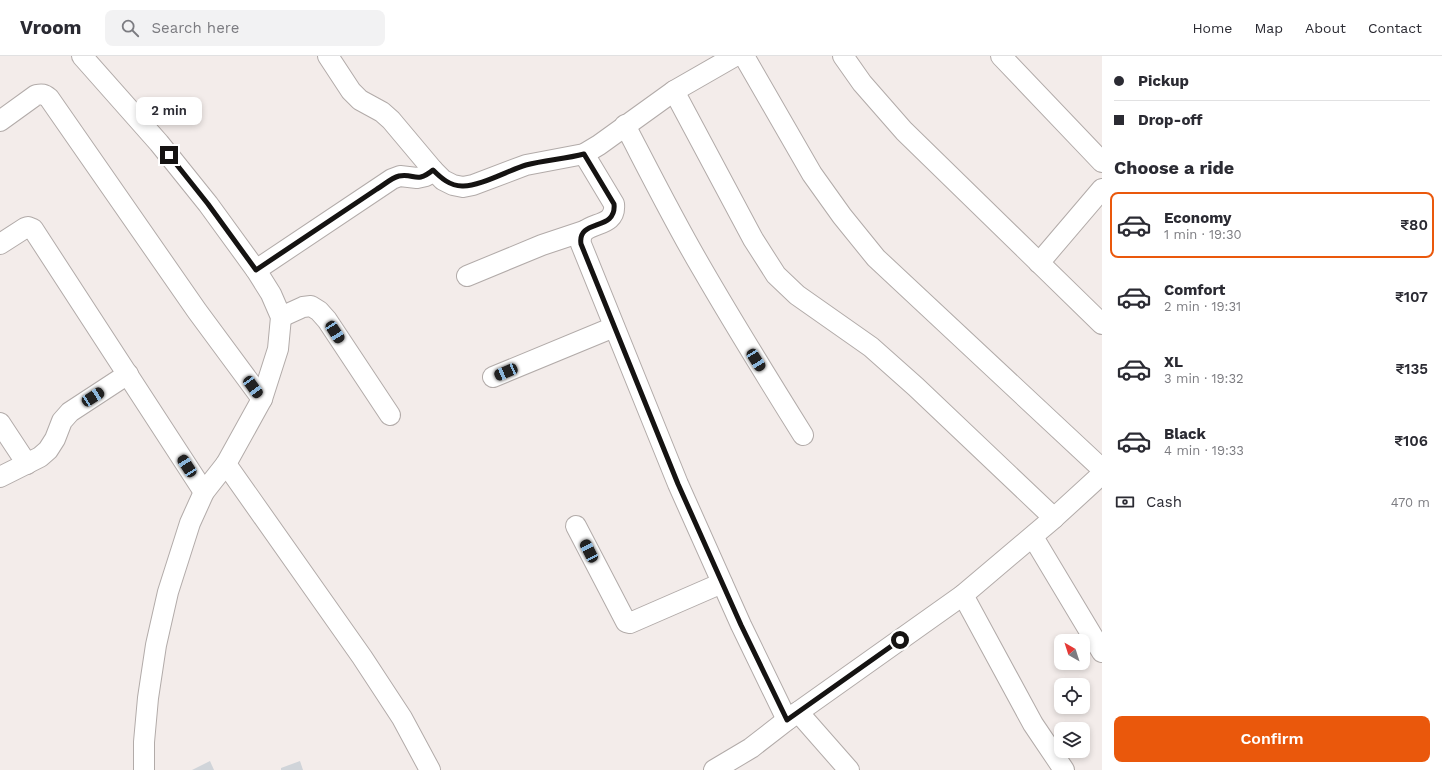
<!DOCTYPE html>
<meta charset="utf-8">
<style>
body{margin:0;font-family:"Work Sans",sans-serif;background:#f2f2f3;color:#2b2b33;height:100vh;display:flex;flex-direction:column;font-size:15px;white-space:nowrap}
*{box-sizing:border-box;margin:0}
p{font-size:13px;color:#7c7c81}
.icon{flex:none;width:22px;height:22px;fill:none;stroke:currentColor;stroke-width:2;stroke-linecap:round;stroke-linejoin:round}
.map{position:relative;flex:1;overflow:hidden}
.side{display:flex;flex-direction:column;background:#fff;width:340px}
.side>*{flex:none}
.banner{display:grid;align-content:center;height:88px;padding:0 12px;background:#fff}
.needle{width:26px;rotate:321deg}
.controls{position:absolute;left:1054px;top:578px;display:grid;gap:8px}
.controls a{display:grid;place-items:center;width:36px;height:36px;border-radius:8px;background:#fff;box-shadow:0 2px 6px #0003;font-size:20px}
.end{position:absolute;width:18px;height:18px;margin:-9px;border:5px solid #151312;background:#fff;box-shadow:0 0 0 2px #fff}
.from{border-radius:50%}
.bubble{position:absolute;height:28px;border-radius:8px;background:#fff;box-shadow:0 2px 6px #0003;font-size:13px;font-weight:600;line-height:28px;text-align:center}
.car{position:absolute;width:12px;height:24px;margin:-12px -6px;border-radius:5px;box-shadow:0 0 3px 1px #0007;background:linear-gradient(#222 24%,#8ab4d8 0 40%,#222 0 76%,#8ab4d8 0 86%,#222 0)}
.banner b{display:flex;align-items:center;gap:14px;height:38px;font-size:15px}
.banner b+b{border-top:1px solid #e1e1e2}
.banner i{width:10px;height:10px;background:#2b2b33}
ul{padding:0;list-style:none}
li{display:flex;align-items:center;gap:12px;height:66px;margin:0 8px 6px;padding:0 4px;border:2px solid transparent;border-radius:8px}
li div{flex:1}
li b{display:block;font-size:15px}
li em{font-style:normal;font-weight:600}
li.on{border-color:#ea580c}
li>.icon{width:36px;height:36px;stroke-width:1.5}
h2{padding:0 12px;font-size:18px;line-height:48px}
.pay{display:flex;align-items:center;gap:10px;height:44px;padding:0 12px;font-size:15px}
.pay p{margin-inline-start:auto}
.cta{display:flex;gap:8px;margin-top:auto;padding:8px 12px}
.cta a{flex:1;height:46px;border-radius:8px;background:#ea580c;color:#fff;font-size:16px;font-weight:600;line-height:46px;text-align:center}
header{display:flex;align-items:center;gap:24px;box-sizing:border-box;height:56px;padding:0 20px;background:#fff;border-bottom:1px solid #e1e1e2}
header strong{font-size:19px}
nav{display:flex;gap:22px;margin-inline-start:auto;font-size:14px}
.search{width:280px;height:36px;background:#f2f2f3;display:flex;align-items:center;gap:10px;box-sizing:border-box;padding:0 14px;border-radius:8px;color:#7c7c81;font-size:15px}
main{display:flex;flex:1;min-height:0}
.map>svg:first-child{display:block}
.building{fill:#d0d4d9}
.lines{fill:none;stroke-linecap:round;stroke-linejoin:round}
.minor-casing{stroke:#b2aba9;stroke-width:22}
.minor{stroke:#fff;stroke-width:20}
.route{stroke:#151312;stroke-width:5}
</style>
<header>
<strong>Vroom</strong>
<div class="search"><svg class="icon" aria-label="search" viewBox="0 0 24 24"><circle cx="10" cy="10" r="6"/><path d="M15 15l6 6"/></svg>Search here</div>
<nav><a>Home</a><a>Map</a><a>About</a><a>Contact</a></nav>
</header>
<main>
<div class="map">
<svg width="1102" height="714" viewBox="0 0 1102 714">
<rect width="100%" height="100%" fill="#f3ecea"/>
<g class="building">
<polygon points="210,705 214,714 192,714"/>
<polygon points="300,705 303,714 281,714 281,712"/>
</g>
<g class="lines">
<g class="minor-casing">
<g id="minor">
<polyline points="82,0 159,87 208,148 256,214 271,238 281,261 278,293 262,343 226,408 204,436 190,467 168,536 156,589 148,642 144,686 144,714"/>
<polyline points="328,0 351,35 360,44 382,56 391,64 433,114 443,124 453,129 463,131 473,129 526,109 584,98 599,89 674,35 735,0"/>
<polyline points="744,0 812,118 842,160 876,202 1102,413"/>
<polyline points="843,0 862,27 904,75 1102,268"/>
<polyline points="1001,0 1102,106"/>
<polyline points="674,35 753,183 776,219 797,239 871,291 916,331 1054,462"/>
<path d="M0,65L36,39C42,38 44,38 49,42L197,255L262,343"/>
<path d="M625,69C650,117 674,165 701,211C734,268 768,323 803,379"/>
<path d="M584,98L614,148C617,176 577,162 581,188L678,428L741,569L787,664"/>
<polyline points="0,188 25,172 28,171 33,173 204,436"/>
<polyline points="1039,207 1102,133"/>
<polyline points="256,214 392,123 400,120 417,122 426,120 433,114"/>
<polyline points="467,220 542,189 584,175"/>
<polyline points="281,261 303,251 311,250 319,255 327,264 390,359"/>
<polyline points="493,321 614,271"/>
<polyline points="0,367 27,408"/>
<polyline points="226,408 362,601 402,662 430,714"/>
<polyline points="0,421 40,401 48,394 55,383 62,365 70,356 128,318"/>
<polyline points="576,470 626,566 630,567 722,527"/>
<polyline points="1033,481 1102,596"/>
<polyline points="963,539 1033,668 1064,714"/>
<polyline points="798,656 849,714"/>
<polyline points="714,714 751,692 787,664 963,539 1054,462 1102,418"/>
</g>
</g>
<use href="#minor" class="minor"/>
</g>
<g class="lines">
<path class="route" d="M169,99L208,148L256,214L377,133C384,129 391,122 399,120C415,117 416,128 433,114C441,122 450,130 462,130C479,131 509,114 526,109C545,104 565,103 584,98L614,148C617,176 577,162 581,188L678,428L741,569L787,664L900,584"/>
</g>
</svg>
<div class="controls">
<a><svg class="needle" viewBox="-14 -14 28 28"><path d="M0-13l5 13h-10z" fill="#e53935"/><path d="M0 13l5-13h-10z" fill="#7c7c81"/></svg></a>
<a><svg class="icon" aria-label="locate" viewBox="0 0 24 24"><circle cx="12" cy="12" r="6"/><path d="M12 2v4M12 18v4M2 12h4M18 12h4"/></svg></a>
<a><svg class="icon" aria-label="layers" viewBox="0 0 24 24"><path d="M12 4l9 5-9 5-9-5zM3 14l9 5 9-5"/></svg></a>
</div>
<i class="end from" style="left:900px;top:584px"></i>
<i class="end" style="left:169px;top:99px"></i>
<div class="bubble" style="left:136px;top:41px;width:66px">2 min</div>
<i class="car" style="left:335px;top:276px;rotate:147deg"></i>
<i class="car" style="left:756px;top:304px;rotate:148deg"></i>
<i class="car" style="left:506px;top:316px;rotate:247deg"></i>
<i class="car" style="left:253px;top:331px;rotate:144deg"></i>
<i class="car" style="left:93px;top:341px;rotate:57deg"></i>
<i class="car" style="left:187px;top:410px;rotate:327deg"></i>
<i class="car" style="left:589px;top:495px;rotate:333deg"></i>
</div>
<section class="side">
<div class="banner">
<b><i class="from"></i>Pickup</b>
<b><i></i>Drop-off</b>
</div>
<h2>Choose a ride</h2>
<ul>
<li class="on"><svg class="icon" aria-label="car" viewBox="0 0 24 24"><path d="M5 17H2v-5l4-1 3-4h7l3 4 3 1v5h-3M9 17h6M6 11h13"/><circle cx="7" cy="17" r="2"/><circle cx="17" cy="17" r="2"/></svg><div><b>Economy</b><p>1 min · 19:30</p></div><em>₹80</em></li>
<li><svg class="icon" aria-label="car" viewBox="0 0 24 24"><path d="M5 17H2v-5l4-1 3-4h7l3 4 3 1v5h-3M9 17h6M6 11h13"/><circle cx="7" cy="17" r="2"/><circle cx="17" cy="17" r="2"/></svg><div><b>Comfort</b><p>2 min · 19:31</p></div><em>₹107</em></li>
<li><svg class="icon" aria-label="car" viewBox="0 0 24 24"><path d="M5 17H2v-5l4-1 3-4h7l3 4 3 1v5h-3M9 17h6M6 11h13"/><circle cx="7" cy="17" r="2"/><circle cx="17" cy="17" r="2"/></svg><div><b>XL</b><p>3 min · 19:32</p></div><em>₹135</em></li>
<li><svg class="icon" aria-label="car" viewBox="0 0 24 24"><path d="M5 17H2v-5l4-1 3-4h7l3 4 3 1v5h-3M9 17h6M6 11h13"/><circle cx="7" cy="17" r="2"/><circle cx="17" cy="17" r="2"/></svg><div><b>Black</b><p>4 min · 19:33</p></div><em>₹106</em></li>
</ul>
<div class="pay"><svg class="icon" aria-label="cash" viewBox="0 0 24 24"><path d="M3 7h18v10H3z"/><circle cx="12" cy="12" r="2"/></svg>Cash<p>470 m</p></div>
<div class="cta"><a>Confirm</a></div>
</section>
</main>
